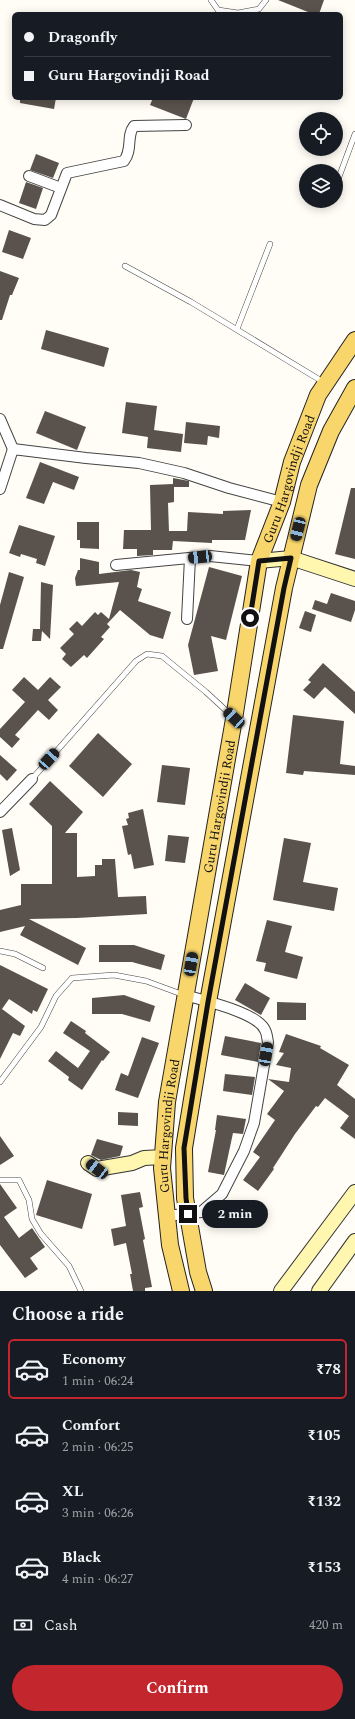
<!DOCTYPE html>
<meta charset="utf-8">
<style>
body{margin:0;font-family:Spectral,serif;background:#20242c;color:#f1f3f6;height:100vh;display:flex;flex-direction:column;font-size:15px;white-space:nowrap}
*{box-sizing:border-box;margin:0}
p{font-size:13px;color:#9ea1a6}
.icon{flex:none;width:22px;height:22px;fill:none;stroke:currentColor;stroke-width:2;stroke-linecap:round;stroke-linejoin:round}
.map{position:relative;height:1291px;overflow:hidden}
.panel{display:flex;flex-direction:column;background:#171b24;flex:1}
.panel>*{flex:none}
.hud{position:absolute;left:12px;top:12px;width:331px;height:88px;border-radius:6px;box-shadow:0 2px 10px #0003;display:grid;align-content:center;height:88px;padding:0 12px;background:#171b24}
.fabs{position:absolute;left:299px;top:112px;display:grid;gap:8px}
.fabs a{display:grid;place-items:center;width:44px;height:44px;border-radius:50%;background:#171b24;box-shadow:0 2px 10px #0003;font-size:20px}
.end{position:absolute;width:18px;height:18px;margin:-9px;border:5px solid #111;background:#fff;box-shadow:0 0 0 2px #fff}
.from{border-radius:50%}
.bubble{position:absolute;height:28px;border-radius:14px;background:#171b24;box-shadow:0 2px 10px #0003;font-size:13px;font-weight:700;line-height:28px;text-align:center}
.car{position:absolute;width:12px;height:24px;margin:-12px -6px;border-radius:5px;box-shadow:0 0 3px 1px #0007;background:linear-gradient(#222 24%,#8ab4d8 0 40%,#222 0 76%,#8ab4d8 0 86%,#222 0)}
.hud b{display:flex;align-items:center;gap:14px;height:38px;font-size:15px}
.hud b+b{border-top:1px solid #363941}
.hud i{width:10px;height:10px;background:#f1f3f6}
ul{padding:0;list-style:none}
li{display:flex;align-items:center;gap:12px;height:60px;margin:0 8px 6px;padding:0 4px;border:2px solid transparent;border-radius:6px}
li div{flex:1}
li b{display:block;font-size:15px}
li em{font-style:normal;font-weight:700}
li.current{border-color:#c4262e}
li>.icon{width:36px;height:36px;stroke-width:1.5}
h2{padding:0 12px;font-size:18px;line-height:48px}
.pay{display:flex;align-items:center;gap:10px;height:44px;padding:0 12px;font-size:15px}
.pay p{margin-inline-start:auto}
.button{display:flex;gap:8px;margin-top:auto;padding:8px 12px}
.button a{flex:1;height:46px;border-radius:24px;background:#c4262e;color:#fff;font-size:16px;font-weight:700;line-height:46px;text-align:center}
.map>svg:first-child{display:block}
.building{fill:#5a524d}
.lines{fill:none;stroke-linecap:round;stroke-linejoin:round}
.lane-casing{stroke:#444;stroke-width:6}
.street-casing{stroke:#444;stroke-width:12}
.secondary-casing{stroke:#333;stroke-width:16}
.primary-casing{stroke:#222;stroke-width:18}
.lane{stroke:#fff;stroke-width:5}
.street{stroke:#fff;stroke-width:10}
.secondary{stroke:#fff6b0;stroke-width:14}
.primary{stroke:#f9d66b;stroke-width:16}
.route{stroke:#111;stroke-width:5}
.labels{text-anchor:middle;stroke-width:4;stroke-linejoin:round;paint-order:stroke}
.street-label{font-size:13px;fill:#111;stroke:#fff}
</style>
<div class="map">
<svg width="355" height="1291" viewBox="0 0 355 1291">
<rect width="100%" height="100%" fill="#fffdf5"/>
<g class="building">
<polygon points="278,0 324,0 319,14 313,14"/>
<polygon points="20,98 56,98 54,109 20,103"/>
<polygon points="153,98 194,98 186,119 150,105"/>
<polygon points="36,154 59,163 53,178 30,170"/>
<polygon points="26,182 43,188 36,209 19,203"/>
<polygon points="9,230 31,238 23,259 2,252"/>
<polygon points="0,271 19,278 12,295 10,295 2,320 0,320"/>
<polygon points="46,330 109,348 104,367 41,349"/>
<polygon points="126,402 157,406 154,430 183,434 181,452 147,448 148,437 122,433"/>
<polygon points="45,411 86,427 77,450 36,433"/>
<polygon points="186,422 220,426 219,438 208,436 207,445 184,443"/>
<polygon points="40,462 79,477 74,490 53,482 44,504 26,498"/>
<polygon points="173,478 189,481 189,487 174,487 174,502 168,503 169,531 187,531 188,512 223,514 223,511 251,510 245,540 212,540 212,543 173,541 172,550 153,550 153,555 137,556 137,549 123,549 124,530 151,530 150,485 173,484"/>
<polygon points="351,488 355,488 355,559 335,554"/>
<polygon points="77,522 99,522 99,549 80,548 80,540 77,540"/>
<polygon points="19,525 55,536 45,566 36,563 37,559 21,554 20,557 9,553"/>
<polygon points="80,558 99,562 99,574 131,570 140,572 137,587 142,589 138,601 171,612 163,639 150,635 120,610 107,624 110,627 101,637 104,639 87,658 84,655 71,667 62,659 66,654 60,648 74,634 69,629 77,621 82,626 95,612 98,615 101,612 109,619 119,582 76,586 75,578 78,570 80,570"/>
<polygon points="209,567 242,576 226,640 211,636 218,671 194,675 188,645"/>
<polygon points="9,572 24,577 3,649 0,649 0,605"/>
<polygon points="41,582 53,585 50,639 42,631 41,641 32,641 33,629 40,629"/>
<polygon points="331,593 355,601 355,610 351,622 312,609 315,600 327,604"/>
<polygon points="305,611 316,615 311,632 299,628"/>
<polygon points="323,663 355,692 355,714 325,687 314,699 303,690 311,682 308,680"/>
<polygon points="24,677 38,690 50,677 61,687 48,700 58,710 49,720 38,710 15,735 20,739 12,748 0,737 0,729 25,702 12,690"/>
<polygon points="293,715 344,721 340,764 355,766 355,775 304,771 303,775 286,773"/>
<polygon points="98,733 132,764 103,797 69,766"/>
<polygon points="0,755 17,770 7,781 0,774"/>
<polygon points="162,765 190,768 185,805 157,802"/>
<polygon points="50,781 83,812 65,833 77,833 77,877 95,876 95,865 102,865 102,859 115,859 118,897 146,896 147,914 77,918 29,919 86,948 78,965 20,935 25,926 0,932 0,910 21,905 21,884 52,884 52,826 29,804"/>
<polygon points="143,809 154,865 134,869 131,854 128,855 122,826 128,825 126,819 129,818 128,813"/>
<polygon points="12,828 20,870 10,876 2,830"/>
<polygon points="168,835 189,837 185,863 165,861"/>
<polygon points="284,838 311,843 303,882 338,888 334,911 273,900"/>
<polygon points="267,920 292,926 285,952 303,957 297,979 264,971 266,963 256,961"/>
<polygon points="99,945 134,945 165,955 161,970 132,962 99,962"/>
<polygon points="0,965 48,989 37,1012 33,1010 32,1014 9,999 2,1009 25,1026 20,1036 13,1033 0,1059"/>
<polygon points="245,983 270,998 261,1015 235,1000"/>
<polygon points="124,995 155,1006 150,1022 122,1014 92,1014 92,998"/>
<polygon points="277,1002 306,1003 306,1020 277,1020"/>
<polygon points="71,1021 86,1031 85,1033 110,1052 103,1061 102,1060 82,1090 68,1080 69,1077 48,1061 56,1051 78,1068 90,1051 63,1033"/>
<polygon points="286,1034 321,1046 320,1048 349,1065 337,1085 355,1099 355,1139 340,1128 349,1116 325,1098 318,1107 316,1106 295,1134 273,1168 274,1169 258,1191 243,1180 260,1157 253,1152 275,1120 267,1114 284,1091 268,1079 289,1082 291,1068 276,1065 284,1053 279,1052"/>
<polygon points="225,1036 261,1043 258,1062 221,1055"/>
<polygon points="142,1037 159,1043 138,1098 115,1090 121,1073 128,1076"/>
<polygon points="225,1074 255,1077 252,1095 223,1091"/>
<polygon points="118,1112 138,1113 138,1126 118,1125"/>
<polygon points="217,1115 246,1119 243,1134 233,1133 224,1175 208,1172 216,1130 215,1130"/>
<polygon points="0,1136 14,1156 0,1165"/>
<polygon points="97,1139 123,1146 120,1156 101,1160 91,1155"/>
<polygon points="47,1180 92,1194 82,1229 36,1215"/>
<polygon points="0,1184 17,1208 4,1217 19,1238 32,1228 45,1247 30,1258 38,1269 25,1278 0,1245"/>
<polygon points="140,1192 143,1207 139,1208 145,1239 143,1240 152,1287 145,1288 145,1291 133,1291 130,1274 132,1274 126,1243 114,1246 111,1229 126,1226 121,1195"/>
</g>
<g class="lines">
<g class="lane-casing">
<g id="lane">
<polyline points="211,0 218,10 238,13 259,9 266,0"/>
<polyline points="336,185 355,134"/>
<polyline points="125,266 191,302 325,383"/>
<polyline points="237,329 270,244"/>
<polyline points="32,779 136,661 147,654 162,656 206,692 232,716"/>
<polyline points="0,951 15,954 43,968"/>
<polyline points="0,1082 41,1027 56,996 72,978 114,975 146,981 184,995"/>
<polyline points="0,1180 19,1180 29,1200 32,1219 41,1234 69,1266 81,1291"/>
</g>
</g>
<g class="street-casing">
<g id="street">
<polyline points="29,176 61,188"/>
<path d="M0,205L34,219L45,220L51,215L67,173L124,161C133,149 126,136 134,126L186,125"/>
<polyline points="0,419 13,449"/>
<polyline points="0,489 13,449 86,458 139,463 184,473 229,488 282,502"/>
<polyline points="116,565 210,556 259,561"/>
<polyline points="187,619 190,558"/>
<polyline points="0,812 32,779"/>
<path d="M167,1216L201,1212L222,1194L244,1151L254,1123L268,1042C267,1038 267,1033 265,1030C257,1012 204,1001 185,995"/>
</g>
</g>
<g class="secondary-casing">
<g id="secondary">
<polyline points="259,561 291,558 355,579"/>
<polyline points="88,1163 97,1169 132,1163 144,1158 163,1157"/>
<polyline points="281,1291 355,1192"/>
<polyline points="319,1291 355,1241"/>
</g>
</g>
<g class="primary-casing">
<g id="primary">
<path id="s1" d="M181,1291L170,1245L162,1168L167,1102L234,719L259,561L282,502L292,462L318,395L355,340"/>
<polyline points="204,1291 198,1272 185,1198 184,1148 208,1002 284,588 309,485 331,431 355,388"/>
</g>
</g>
<use href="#lane" class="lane"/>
<use href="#street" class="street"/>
<use href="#secondary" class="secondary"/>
<use href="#primary" class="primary"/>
</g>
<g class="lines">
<polyline class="route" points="188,1214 186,1198 184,1148 208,1002 284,588 291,558 259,561 250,618"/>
</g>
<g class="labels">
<g class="street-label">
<text dy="5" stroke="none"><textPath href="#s1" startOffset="827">Guru Hargovindji Road</textPath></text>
<text dy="5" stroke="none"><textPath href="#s1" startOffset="491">Guru Hargovindji Road</textPath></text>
<text dy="5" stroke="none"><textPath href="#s1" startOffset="167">Guru Hargovindji Road</textPath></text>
</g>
</g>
</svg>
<div class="fabs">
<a><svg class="icon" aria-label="locate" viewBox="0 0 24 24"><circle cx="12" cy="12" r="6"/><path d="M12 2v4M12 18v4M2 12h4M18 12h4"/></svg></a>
<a><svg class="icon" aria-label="layers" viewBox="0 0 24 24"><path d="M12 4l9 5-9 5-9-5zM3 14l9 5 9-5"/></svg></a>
</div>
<i class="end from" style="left:250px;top:618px"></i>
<i class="end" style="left:188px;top:1214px"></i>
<div class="bubble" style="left:202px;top:1200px;width:66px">2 min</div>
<i class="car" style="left:298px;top:529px;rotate:194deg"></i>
<i class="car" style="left:200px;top:557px;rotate:264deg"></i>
<i class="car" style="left:234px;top:718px;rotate:313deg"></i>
<i class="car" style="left:49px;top:759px;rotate:42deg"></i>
<i class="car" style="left:191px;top:964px;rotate:10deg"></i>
<i class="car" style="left:266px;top:1054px;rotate:10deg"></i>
<i class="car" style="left:97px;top:1169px;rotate:307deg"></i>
<div class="hud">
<b><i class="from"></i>Dragonfly</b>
<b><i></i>Guru Hargovindji Road</b>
</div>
</div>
<section class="panel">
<h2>Choose a ride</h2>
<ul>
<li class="current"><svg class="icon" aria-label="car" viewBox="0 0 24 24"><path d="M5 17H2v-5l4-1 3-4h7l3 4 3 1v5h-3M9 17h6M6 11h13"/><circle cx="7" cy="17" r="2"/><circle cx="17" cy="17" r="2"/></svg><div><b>Economy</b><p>1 min · 06:24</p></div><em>₹78</em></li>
<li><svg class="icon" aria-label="car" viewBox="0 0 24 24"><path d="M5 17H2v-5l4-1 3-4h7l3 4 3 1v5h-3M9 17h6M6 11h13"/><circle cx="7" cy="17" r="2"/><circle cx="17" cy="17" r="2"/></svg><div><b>Comfort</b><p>2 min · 06:25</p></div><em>₹105</em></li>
<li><svg class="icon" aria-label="car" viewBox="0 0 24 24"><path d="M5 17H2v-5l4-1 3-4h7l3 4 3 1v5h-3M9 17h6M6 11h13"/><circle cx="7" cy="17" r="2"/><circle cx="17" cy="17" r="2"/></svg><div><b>XL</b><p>3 min · 06:26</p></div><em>₹132</em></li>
<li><svg class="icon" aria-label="car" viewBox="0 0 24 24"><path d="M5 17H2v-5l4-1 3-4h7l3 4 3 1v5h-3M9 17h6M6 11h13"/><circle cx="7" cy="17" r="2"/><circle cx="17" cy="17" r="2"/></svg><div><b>Black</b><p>4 min · 06:27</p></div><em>₹153</em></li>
</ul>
<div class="pay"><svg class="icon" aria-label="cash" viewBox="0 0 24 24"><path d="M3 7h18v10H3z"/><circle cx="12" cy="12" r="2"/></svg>Cash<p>420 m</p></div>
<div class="button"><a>Confirm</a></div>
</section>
